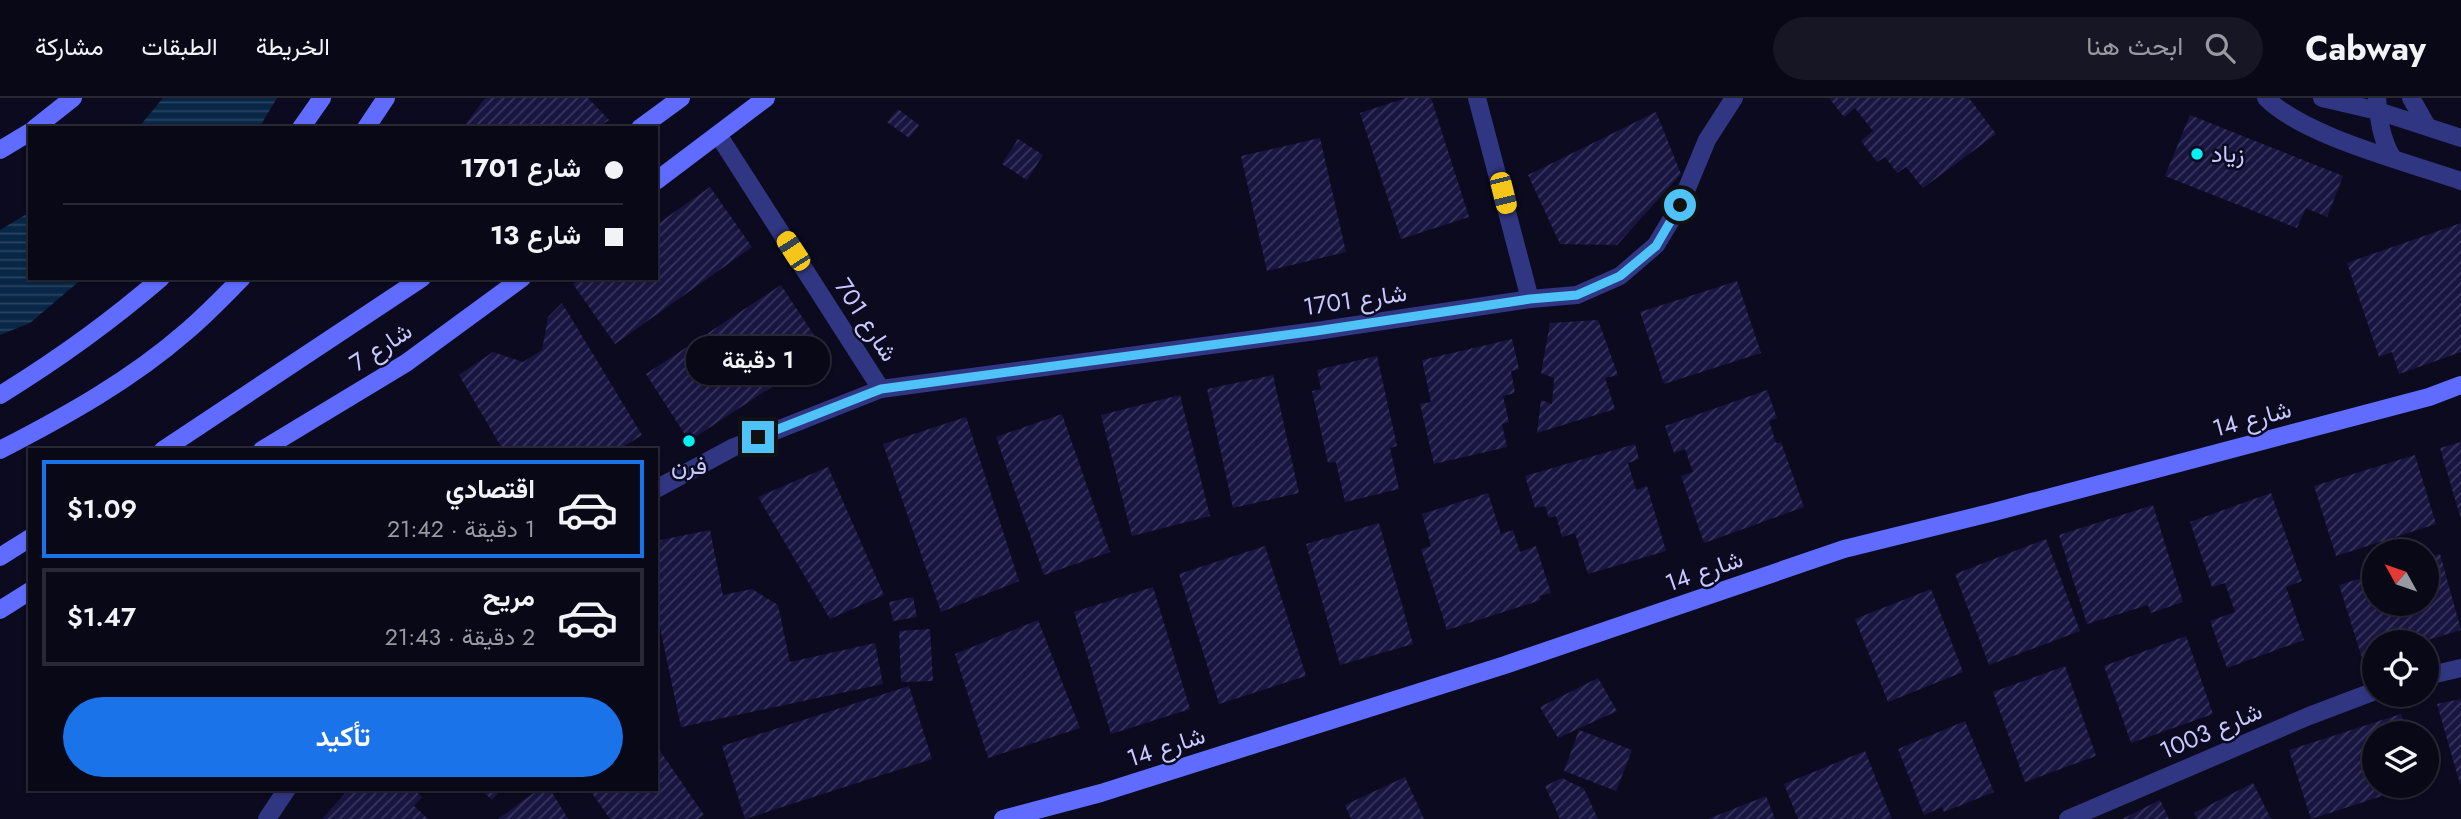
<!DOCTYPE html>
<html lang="ar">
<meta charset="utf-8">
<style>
body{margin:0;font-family:Jost,Vazirmatn,sans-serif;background:#161624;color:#f1f3f6;direction:rtl;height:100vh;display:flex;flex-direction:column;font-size:26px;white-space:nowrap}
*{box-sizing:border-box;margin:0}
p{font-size:23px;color:#989aa1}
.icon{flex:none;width:38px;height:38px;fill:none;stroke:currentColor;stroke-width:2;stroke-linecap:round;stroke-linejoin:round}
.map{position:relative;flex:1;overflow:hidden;direction:ltr}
.panel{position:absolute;left:28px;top:350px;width:630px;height:343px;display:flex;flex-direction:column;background:#080817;border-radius:0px;box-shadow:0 2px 5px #0004,0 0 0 2px #292936;direction:rtl}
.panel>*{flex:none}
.guide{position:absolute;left:28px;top:28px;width:630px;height:154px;border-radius:0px;box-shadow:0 2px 5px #0004,0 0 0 2px #292936;direction:rtl;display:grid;align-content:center;height:154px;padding:0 35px;background:#080817}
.needle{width:46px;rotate:310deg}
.tools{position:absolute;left:2362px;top:441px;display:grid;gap:14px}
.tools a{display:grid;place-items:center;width:77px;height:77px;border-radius:50%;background:#080817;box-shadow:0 2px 5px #0004,0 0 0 2px #292936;font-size:35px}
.end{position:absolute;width:32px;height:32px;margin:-16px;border:9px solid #4fc3f7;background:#111;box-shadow:0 0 0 4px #111}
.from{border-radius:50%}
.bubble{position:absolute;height:49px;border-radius:24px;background:#080817;box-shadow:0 2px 5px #0004,0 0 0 2px #292936;font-size:23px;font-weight:600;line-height:49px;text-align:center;direction:rtl}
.car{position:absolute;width:21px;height:42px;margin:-21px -10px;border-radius:9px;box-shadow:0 0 5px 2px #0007;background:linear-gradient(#f5c518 24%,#345 0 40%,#f5c518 0 76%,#345 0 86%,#f5c518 0)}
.guide b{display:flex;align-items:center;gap:24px;height:66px;font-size:26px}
.guide b+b{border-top:2px solid #292936}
.guide i{width:18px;height:18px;background:#f1f3f6}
ul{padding:12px 0 0;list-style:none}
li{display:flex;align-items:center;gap:21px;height:98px;margin:0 14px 10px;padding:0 21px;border:4px solid #292936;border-radius:0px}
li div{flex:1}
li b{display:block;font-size:26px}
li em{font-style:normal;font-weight:600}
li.on{border-color:#1a73e8}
li>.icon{width:63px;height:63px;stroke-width:1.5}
.cta{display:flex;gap:14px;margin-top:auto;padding:14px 35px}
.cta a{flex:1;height:80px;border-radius:42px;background:#1a73e8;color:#fff;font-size:28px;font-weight:600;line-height:80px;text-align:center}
header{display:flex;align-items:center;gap:42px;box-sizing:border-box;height:98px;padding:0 35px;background:#080817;border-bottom:2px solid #292936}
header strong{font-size:33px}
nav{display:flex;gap:38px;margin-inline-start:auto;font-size:24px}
.search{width:490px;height:63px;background:#161624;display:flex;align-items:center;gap:18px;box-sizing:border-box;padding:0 24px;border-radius:38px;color:#989aa1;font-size:26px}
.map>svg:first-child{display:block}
.water{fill:url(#water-rules)}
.building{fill:url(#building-hatch)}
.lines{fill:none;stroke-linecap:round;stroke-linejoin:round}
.street{stroke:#313682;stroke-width:18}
.secondary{stroke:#5f6cff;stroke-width:18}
.route{stroke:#4fc3f7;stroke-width:9}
.poi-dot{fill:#00f3f1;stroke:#0b0a1f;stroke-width:2.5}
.labels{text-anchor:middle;stroke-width:5;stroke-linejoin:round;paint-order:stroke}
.poi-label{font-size:24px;fill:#c8c8ff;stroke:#0b0a1f;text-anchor:start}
.street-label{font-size:24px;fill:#c8c8ff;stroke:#0b0a1f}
</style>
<header>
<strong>Cabway</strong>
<div class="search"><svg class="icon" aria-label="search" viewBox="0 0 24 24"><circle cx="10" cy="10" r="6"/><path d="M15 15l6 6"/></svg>ابحث هنا</div>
<nav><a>الخريطة</a><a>الطبقات</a><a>مشاركة</a></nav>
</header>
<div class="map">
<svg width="2461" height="721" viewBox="0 0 2461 721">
<defs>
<pattern id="water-rules" width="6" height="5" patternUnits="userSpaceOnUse" patternTransform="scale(1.75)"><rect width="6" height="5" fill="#082645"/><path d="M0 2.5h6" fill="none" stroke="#2a4461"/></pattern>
<pattern id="building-hatch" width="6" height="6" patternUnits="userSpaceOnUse" patternTransform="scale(1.75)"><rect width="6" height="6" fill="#191541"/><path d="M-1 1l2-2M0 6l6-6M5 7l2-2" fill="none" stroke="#39365e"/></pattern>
</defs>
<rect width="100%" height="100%" fill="#0b0a1f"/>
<g class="water">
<polygon points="163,0 277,0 259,30 138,30"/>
<polygon points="30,114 30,180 83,180 30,225 0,237 0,132"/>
</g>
<g class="building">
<polygon points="485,0 588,0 609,22 597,30 463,30"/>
<polygon points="1406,0 1431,0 1469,119 1401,141 1360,15"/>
<polygon points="1829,0 1969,0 1996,36 1923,90 1906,69 1897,75 1885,59 1877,64 1861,43 1873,33 1855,10 1844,19"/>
<polygon points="898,11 919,27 909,40 887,24"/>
<polygon points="1656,14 1681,76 1617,147 1560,146 1528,77"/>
<polygon points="2190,17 2343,78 2327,119 2306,110 2297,130 2165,78"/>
<polygon points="1320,40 1346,154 1267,173 1241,58"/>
<polygon points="1018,41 1043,57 1027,82 1002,66"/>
<polygon points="710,89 752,149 615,246 573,186 581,180 656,180 656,127"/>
<polygon points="2461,125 2461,254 2399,276 2392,254 2379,259 2347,165"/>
<polygon points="1737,183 1761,255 1664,286 1640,214"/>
<polygon points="781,187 825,254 689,343 646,276"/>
<polygon points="562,205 642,337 618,352 503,352 459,277 493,254 523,264 542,252 548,219"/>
<polygon points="1598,222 1618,277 1605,280 1615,311 1537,335 1541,302 1552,306 1554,280 1541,275 1550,225"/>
<polygon points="1512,241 1519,271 1511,273 1515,295 1503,298 1509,324 1502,326 1507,349 1434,366 1420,306 1431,304 1422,262"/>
<polygon points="1377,258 1397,348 1390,350 1399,391 1345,404 1336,364 1328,365 1312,293 1321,291 1317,272"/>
<polygon points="1273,277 1299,395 1233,410 1207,291"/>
<polygon points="1767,292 1777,320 1769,323 1776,345 1781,344 1804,409 1704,445 1681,378 1693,374 1685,351 1674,355 1665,328"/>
<polygon points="1180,297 1210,418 1132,438 1101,317"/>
<polygon points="1062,316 1110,454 1044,477 996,339"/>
<polygon points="966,319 1019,483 941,514 883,346"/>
<polygon points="2461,344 2461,418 2460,418 2440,350"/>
<polygon points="1635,346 1639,361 1628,365 1636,392 1647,388 1666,453 1588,476 1575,435 1562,439 1556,418 1549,420 1545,408 1535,410 1525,378"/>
<polygon points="2415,357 2436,426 2336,458 2314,388"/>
<polygon points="828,369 884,497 830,521 758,399"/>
<polygon points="1488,395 1501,436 1513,432 1520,454 1536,448 1551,495 1539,498 1541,502 1447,532 1421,451 1431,448 1422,416"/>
<polygon points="2271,395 2302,483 2286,489 2304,542 2227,570 2210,523 2235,514 2225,485 2212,489 2190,424"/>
<polygon points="2153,407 2183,504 2151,515 2148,507 2087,526 2059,437"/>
<polygon points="1379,425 1413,546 1340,567 1306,446"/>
<polygon points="710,432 723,497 752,491 778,507 790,564 875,545 883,586 681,629 656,511 656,443"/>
<polygon points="2046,441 2080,533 1989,567 1955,476"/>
<polygon points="1265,448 1306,578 1219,606 1179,476"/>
<polygon points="2440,456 2461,532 2421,544 2375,544 2375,559 2363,563 2339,487 2375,476 2375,506 2427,506 2427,460"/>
<polygon points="1153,489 1190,611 1111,636 1074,514"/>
<polygon points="1931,491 1963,574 1888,604 1855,521"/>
<polygon points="913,499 917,519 893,523 889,504"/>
<polygon points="1038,522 1080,630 988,660 955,556"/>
<polygon points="930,531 933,583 901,584 899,533"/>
<polygon points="2186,538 2213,616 2131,645 2104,568"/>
<polygon points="2065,568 2096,658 2025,684 1993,594"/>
<polygon points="1598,580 1617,613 1558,640 1540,609"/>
<polygon points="909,588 932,661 745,721 722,648"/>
<polygon points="2461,601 2461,686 2460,686 2437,606"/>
<polygon points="2401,616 2407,635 2375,635 2375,688 2413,688 2311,721 2289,652"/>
<polygon points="1965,623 1994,694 1944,714 1942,709 1924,717 1898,651"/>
<polygon points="1579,632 1632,652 1616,693 1564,673"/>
<polygon points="656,647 704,717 698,721 610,721 589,691 656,691"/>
<polygon points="1865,653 1892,721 1798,721 1784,686"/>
<polygon points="1405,679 1424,721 1351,721 1345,707"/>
<polygon points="1562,680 1584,691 1598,721 1560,721 1545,688"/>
<polygon points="2253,685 2271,721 2197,721 2194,715"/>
<polygon points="349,691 413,691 422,699 414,708 428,721 322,721"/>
<polygon points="480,691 502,691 492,702"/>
<polygon points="539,691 550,691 568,721 498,721"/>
<polygon points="1766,698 1775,721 1708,721"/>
<polygon points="2160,702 2169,721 2122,721"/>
</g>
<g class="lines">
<g class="street">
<polyline points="1477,0 1530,201"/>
<path d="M2266,0C2305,39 2407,64 2461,83"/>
<polyline points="2322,0 2378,13 2461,40"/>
<path d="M2377,0C2379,22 2381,40 2392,59"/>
<polyline points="2411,0 2427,28"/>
<polyline points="719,38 881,291"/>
<polyline points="656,391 734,349 881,291 1316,233 1530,201 1577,197 1620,178 1656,147 1680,107 1707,42 1734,0"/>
<polyline points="2427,578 2461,570"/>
<polyline points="267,721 287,691"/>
<polyline points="2068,721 2309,618 2375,593"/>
</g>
<g class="secondary">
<polyline points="35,30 73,0"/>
<polyline points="301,30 322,0"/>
<polyline points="366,30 386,0"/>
<polyline points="640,30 681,0"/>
<polyline points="0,52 30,34"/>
<polyline points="656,83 766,0"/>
<path d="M0,297C57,262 110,224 161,180"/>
<path d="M0,352C66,318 131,282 187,233C206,217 224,198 242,180"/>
<polyline points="163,352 422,180"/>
<polyline points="262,352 406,265 522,180"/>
<polyline points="0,459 30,440"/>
<polyline points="0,512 30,493"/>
<polyline points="1003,721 1101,695 1505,567 1844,451 1994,414 2429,299 2461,287"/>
</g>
</g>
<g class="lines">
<polyline class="route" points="758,339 881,291 1316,233 1530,201 1577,197 1620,178 1656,148 1680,107"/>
</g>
<g class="poi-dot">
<circle cx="2197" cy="56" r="7"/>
<circle cx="689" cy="343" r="7"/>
</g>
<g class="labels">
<g class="poi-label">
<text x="2211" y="64">زياد</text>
<text x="689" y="376" text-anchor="middle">فرن</text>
</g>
<g class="street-label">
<text transform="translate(1355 202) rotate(-8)" y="8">شارع 1701</text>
<text transform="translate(866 222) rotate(57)" y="8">شارع 701</text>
<text transform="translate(381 249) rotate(-33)" y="8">شارع 7</text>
<text transform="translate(2252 321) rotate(-15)" y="8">شارع 14</text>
<text transform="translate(1704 473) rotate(-19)" y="8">شارع 14</text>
<text transform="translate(2211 633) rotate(-23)" y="8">شارع 1003</text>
<text transform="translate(1166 649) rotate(-18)" y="8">شارع 14</text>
</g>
</g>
</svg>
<div class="tools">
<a><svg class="needle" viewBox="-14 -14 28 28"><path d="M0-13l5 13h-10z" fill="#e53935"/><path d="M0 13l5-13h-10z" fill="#989aa1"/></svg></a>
<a><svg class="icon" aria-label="locate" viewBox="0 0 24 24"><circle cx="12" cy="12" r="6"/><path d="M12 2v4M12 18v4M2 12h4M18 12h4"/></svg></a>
<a><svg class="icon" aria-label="layers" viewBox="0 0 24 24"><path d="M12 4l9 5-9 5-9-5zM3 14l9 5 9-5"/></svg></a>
</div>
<i class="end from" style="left:1680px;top:107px"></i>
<i class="end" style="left:758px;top:339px"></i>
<div class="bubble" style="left:686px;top:238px;width:144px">1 دقيقة</div>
<i class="car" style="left:1503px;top:95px;rotate:166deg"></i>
<i class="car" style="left:793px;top:153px;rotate:327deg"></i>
<div class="guide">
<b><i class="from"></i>شارع 1701</b>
<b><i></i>شارع 13</b>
</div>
<section class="panel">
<ul>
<li class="on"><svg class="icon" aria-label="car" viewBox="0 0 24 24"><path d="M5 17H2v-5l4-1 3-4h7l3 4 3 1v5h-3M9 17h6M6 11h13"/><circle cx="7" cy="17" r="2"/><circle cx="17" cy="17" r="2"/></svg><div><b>اقتصادي</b><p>1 دقيقة · 21:42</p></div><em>$1.09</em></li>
<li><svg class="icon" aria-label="car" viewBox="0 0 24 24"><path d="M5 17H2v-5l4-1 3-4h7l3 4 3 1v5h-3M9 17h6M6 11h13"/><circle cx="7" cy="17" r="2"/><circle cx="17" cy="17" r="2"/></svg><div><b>مريح</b><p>2 دقيقة · 21:43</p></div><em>$1.47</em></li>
</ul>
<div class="cta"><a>تأكيد</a></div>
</section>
</div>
